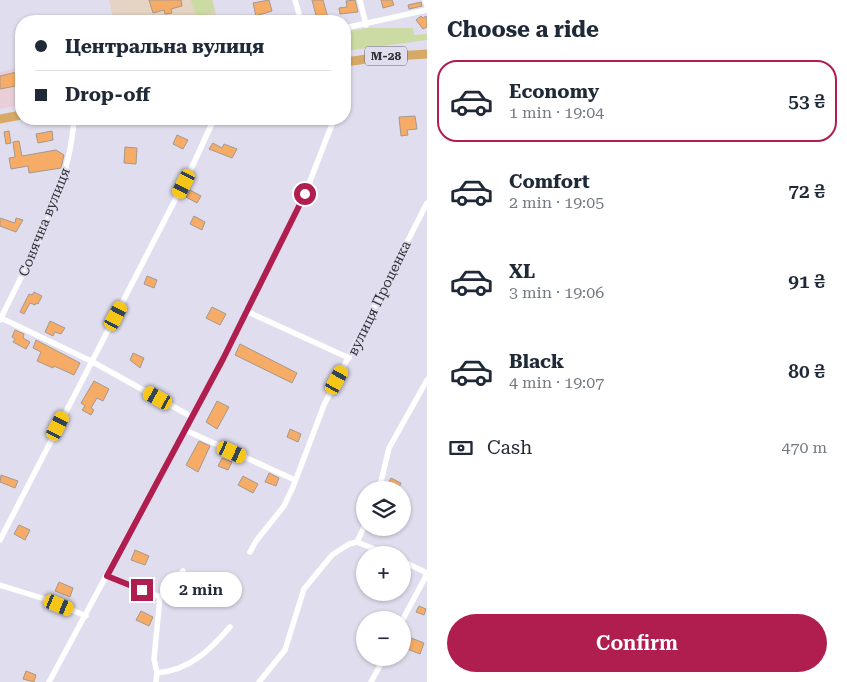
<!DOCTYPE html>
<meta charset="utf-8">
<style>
body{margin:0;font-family:"Roboto Serif",serif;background:#f2f2f3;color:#1f2937;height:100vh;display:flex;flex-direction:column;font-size:19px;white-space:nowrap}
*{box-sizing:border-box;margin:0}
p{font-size:16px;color:#747a83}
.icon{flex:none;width:28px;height:28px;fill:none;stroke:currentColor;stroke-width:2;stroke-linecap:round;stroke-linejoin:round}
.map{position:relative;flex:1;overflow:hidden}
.drawer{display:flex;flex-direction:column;background:#fff;width:420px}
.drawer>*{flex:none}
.banner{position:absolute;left:15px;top:15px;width:336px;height:110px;border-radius:20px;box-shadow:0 1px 4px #0004;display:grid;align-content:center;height:110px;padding:0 20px;background:#fff}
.buttons{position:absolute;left:356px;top:481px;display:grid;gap:10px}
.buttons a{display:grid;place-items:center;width:55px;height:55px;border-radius:50%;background:#fff;box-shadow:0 1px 4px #0004;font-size:25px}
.end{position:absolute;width:22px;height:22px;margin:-11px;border:6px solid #af1e4f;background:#fff;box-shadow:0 0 0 2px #fff}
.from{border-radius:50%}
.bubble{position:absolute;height:35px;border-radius:18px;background:#fff;box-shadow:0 1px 4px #0004;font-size:16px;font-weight:600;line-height:35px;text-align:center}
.car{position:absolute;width:15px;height:30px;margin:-15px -8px;border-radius:6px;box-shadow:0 0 4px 1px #0007;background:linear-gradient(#f5c518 24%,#345 0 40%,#f5c518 0 76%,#345 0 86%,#f5c518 0)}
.banner b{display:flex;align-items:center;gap:18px;height:48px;font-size:19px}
.banner b+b{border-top:1px solid #e0e1e3}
.banner i{width:12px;height:12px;background:#1f2937}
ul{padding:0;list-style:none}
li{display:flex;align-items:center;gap:15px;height:82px;margin:0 10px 8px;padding:0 10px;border:2px solid transparent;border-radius:20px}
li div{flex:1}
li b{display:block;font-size:19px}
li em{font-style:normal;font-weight:600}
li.current{border-color:#af1e4f}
li>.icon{width:45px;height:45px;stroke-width:1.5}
h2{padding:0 20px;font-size:22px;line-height:60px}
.pay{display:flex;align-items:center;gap:12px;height:55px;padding:0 20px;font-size:19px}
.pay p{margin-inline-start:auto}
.cta{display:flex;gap:10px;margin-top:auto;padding:10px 20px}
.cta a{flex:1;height:58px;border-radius:30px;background:#af1e4f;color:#fff;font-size:20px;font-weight:600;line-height:58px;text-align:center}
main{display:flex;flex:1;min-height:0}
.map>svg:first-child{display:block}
.commercial{fill:#e8cfd7}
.education{fill:#e5d3c3}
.green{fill:#ccdba3}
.building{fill:#f6ab66;stroke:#a5998f}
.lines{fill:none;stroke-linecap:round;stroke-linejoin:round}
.minor{stroke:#fff;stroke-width:5.5}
.trunk{stroke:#d6aa66;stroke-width:9}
.route{stroke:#af1e4f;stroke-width:6}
.labels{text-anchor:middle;stroke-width:4;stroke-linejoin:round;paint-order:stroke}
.shield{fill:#e0deee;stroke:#66656e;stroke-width:1}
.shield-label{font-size:12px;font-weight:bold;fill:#323137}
.street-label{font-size:14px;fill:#323137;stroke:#e0deee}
</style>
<main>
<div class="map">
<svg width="427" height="682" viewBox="0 0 427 682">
<rect width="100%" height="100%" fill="#e0deee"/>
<polygon class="commercial" points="21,67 21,105 0,109 0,72"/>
<polygon class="education" points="109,0 213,0 216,15 188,21 114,21"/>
<g class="green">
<polygon points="191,0 212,0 215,12 196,17"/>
<polygon points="367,28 413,28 414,35 427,34 427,40 345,51 345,32"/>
</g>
<g class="building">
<polygon points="149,0 181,0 182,6 171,9 172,13 165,14 164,10 153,13"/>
<polygon points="269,0 272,11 256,16 253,3"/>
<polygon points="312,0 323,0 329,21 306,21 305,18 316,15"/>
<polygon points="355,0 358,12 340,14 339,8 347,7 346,1"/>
<polygon points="381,0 392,0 394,5 383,8"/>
<polygon points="421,2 422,6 409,9 408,5"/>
<polygon points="421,16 423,18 426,16 427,20 427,27 423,29 416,20"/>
<polygon points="21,71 21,85 0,89 0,76"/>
<polygon points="415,116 417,129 407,130 408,135 401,136 399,117"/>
<polygon points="9,131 11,143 6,144 4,132"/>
<polygon points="52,131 53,140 38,143 36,134"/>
<polygon points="177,135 188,140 183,149 173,144"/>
<polygon points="19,141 22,156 56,150 64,155 61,168 29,173 28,166 11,169 9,158 15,157 13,142"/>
<polygon points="213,143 222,148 224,144 237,149 232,158 209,149"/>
<polygon points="125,147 137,148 136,164 124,163"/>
<polygon points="190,190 201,196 197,203 186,197"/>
<polygon points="194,216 205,222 202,230 190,224"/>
<polygon points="0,218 15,223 16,218 23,220 16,232 0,226"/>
<polygon points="147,276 157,280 154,288 144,284"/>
<polygon points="34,292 42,296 38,304 36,303 35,305 30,303 24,314 20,312 29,294 32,295"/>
<polygon points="212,307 226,314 220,325 206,318"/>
<polygon points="50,321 65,328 61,334 55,332 53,336 45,332"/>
<polygon points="15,330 24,334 23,338 30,342 26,349 13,342 15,339 12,337"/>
<polygon points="36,340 80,363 74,375 54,366 53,368 37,361 41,352 33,348"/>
<polygon points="240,344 297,373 292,383 235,355"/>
<polygon points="133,353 144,358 140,368 130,360"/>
<polygon points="94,381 109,389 103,401 97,398 91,408 94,410 91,415 82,410 85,406 81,403"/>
<polygon points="217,401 229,407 217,429 206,422"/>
<polygon points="290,429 301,434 298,442 287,437"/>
<polygon points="199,441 210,446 198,472 186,465"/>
<polygon points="222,458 232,462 228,470 218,466"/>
<polygon points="269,473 279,478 276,486 265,482"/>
<polygon points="1,475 18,481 15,488 0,482"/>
<polygon points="243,476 258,484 253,493 238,485"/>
<polygon points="391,478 401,483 398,490 385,490"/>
<polygon points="19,525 30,530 25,540 14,534"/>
<polygon points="135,550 149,556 145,565 131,560"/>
<polygon points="59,582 73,588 70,597 55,591"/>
<polygon points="419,606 426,609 424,615 416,612"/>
<polygon points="141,611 153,617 149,626 136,620"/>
<polygon points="406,636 424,643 420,654 402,647"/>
<polygon points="26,671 36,675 34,682 23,679"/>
</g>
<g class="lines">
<g class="minor">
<polyline points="295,0 301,21"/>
<polyline points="360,0 366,25"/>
<polyline points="425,0 427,6"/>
<polyline points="345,28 427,10"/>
<polyline points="246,311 349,358"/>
<polyline points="1,318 91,361 192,417"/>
<path d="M0,320C31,256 69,191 74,119"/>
<polyline points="185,430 295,480"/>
<polyline points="379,490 389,448 427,380"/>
<polyline points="0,540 192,167 214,119"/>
<polyline points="357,542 389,555"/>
<polyline points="250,552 256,541 284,506 293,487 324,405 427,203"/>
<polyline points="402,561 427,573"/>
<polyline points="107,576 160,597"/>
<polyline points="0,585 48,600 86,616"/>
<polyline points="402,621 427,574"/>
<polyline points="157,673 154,659 160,597 183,571"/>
<polyline points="49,682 223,359 305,194 334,119"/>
<path d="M156,682L157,673C190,670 210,650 230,627"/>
<polyline points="259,682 285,650 304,589 332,555 349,544 357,542 365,525"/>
<polyline points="371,682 384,658"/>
</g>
<g class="trunk">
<polyline points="345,62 381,57 427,54"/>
<polyline points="0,119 21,115"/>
</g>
</g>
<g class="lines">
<polyline class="route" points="142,590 107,576 223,359 305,194"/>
</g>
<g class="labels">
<rect class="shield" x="365" y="46.5" width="42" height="19" rx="4"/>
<g class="shield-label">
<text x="386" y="60">М-28</text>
</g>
<g class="street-label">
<text transform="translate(44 222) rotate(-68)" y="5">Сонячна вулиця</text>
<text transform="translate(379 298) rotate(-64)" y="5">вулиця Проценка</text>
</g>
</g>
</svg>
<div class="buttons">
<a><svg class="icon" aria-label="layers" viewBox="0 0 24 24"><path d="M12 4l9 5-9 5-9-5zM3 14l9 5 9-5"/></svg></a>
<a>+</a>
<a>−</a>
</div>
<i class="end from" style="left:305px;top:194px"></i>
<i class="end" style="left:142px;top:590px"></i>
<div class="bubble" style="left:160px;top:572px;width:82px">2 min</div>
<i class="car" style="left:184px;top:184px;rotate:207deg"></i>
<i class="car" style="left:116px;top:316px;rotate:28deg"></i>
<i class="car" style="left:337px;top:380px;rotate:29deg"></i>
<i class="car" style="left:158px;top:398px;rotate:299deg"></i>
<i class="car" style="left:58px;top:426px;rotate:27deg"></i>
<i class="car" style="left:232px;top:452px;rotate:114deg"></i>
<i class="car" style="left:59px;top:605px;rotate:112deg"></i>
<div class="banner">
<b><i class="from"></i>Центральна вулиця</b>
<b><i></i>Drop-off</b>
</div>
</div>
<section class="drawer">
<h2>Choose a ride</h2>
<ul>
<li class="current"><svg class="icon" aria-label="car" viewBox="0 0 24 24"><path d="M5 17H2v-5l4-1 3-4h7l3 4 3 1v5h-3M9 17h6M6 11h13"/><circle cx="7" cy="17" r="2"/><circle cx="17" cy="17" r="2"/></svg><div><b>Economy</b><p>1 min · 19:04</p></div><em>53 ₴</em></li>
<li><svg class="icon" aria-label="car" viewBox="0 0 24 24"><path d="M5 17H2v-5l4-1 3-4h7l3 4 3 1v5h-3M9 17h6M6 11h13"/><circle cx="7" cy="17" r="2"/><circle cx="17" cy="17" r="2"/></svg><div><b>Comfort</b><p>2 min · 19:05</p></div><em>72 ₴</em></li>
<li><svg class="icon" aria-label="car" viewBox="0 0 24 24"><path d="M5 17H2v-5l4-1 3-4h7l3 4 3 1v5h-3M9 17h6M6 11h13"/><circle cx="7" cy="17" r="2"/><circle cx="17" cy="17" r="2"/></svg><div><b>XL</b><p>3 min · 19:06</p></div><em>91 ₴</em></li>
<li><svg class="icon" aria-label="car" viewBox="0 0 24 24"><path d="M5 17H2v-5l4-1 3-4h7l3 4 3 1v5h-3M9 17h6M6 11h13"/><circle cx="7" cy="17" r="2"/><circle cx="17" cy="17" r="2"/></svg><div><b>Black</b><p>4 min · 19:07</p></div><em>80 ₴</em></li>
</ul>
<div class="pay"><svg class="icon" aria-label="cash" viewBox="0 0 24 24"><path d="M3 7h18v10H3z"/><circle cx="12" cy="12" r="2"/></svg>Cash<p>470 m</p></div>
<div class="cta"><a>Confirm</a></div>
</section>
</main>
